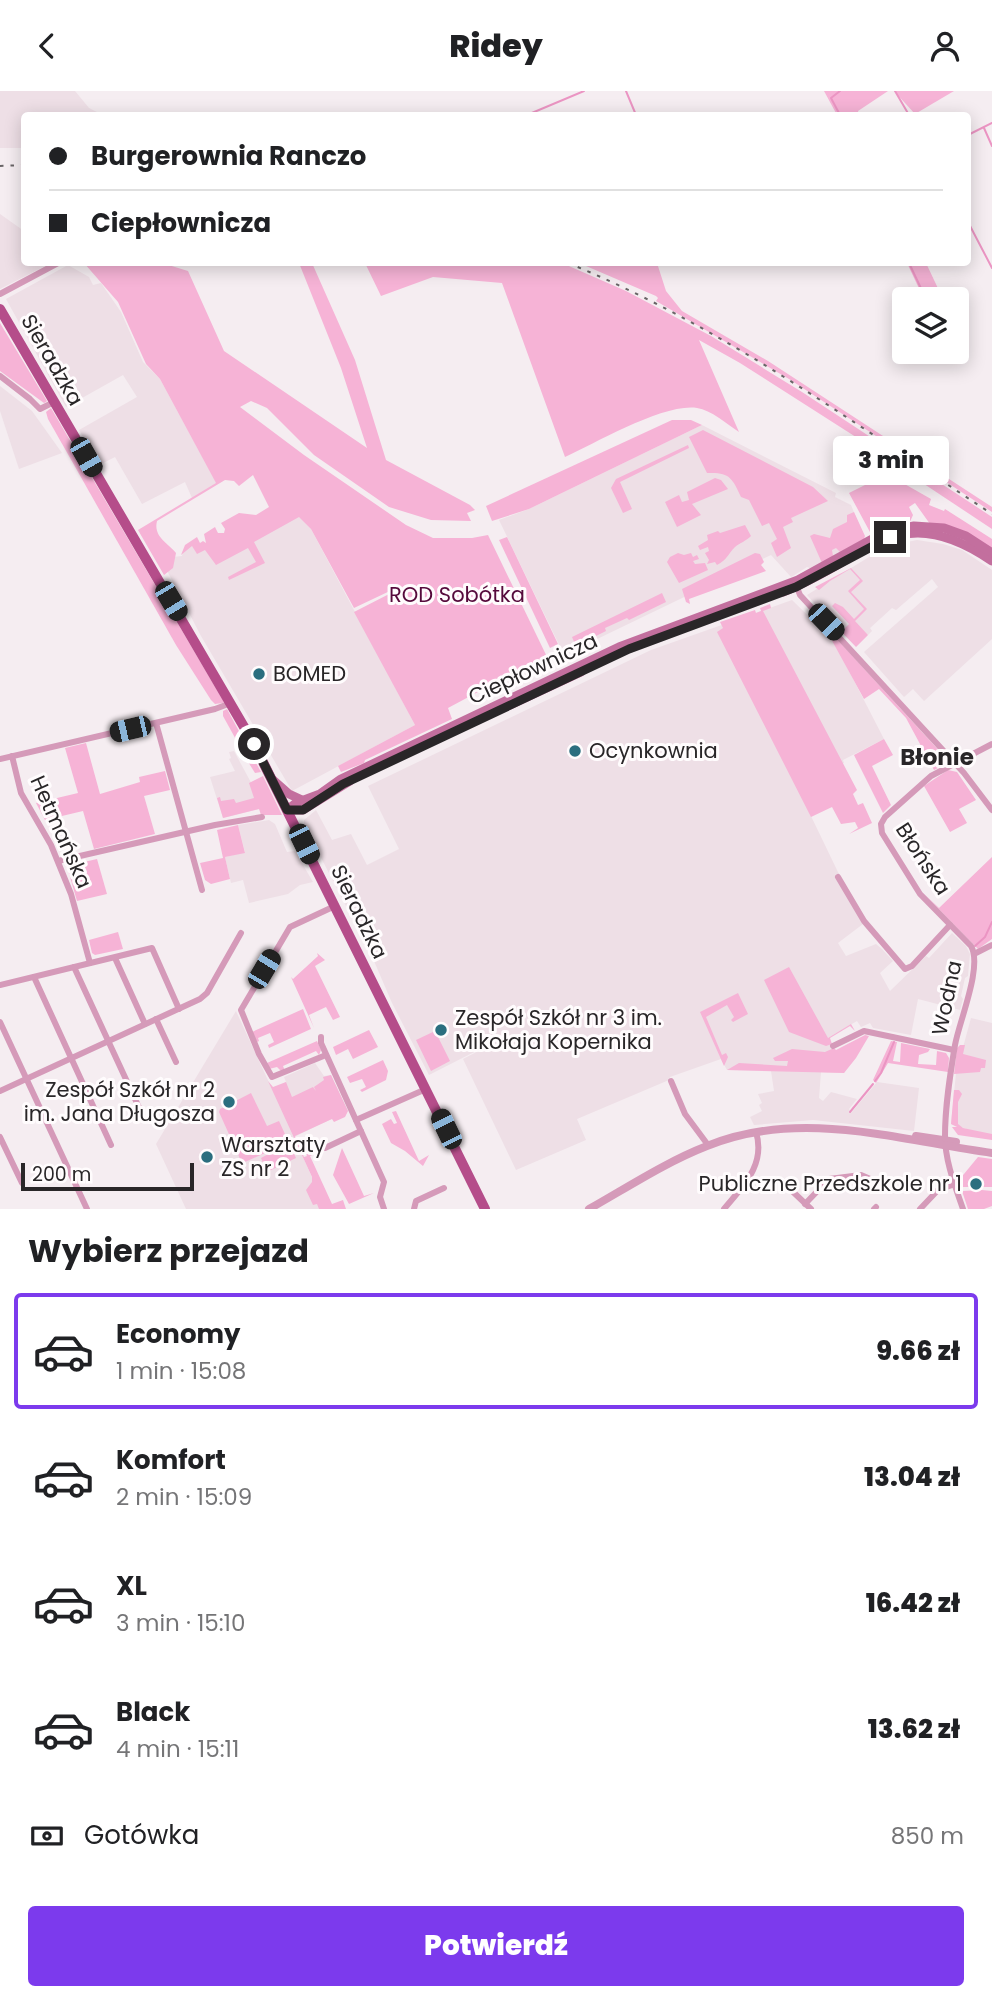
<!DOCTYPE html>
<html lang="pl">
<meta charset="utf-8">
<style>
body{margin:0;font-family:Poppins,sans-serif;background:#f2f2f2;color:#202124;height:100vh;display:flex;flex-direction:column;font-size:26px;white-space:nowrap}
*{box-sizing:border-box;margin:0}
p{font-size:23px;color:#757577}
.icon{flex:none;width:38px;height:38px;fill:none;stroke:currentColor;stroke-width:2;stroke-linecap:round;stroke-linejoin:round}
.map{position:relative;height:1118px;overflow:hidden}
.side{display:flex;flex-direction:column;background:#fff;flex:1}
.side>*{flex:none}
.banner{position:absolute;left:21px;top:21px;width:950px;height:154px;border-radius:7px;box-shadow:0 4px 18px #0003;display:grid;align-content:center;height:154px;padding:0 28px;background:#fff}
.fabs{position:absolute;left:892px;top:196px;display:grid;gap:14px}
.fabs a{display:grid;place-items:center;width:77px;height:77px;border-radius:7px;background:#fff;box-shadow:0 4px 18px #0003;font-size:35px}
.scale{position:absolute;left:21px;bottom:18px;width:173px;box-sizing:border-box;padding-left:7px;border:4px solid #292628;border-top:0;font-size:19px;line-height:24px;white-space:nowrap;color:#292628;-webkit-text-stroke:5px #fffcfd;paint-order:stroke}
.end{position:absolute;width:32px;height:32px;margin:-16px;border:9px solid #292628;background:#fff;box-shadow:0 0 0 4px #fff}
.from{border-radius:50%}
.bubble{position:absolute;height:49px;border-radius:7px;background:#fff;box-shadow:0 4px 18px #0003;font-size:23px;font-weight:800;line-height:49px;text-align:center}
.car{position:absolute;width:21px;height:42px;margin:-21px -10px;border-radius:9px;box-shadow:0 0 5px 2px #0007;background:linear-gradient(#222 24%,#8ab4d8 0 40%,#222 0 76%,#8ab4d8 0 86%,#222 0)}
.banner b{display:flex;align-items:center;gap:24px;height:66px;font-size:26px}
.banner b+b{border-top:2px solid #e0e0e0}
.banner i{width:18px;height:18px;background:#202124}
ul{padding:0;list-style:none}
li{display:flex;align-items:center;gap:21px;height:116px;margin:0 14px 10px;padding:0 14px;border:4px solid transparent;border-radius:7px}
li div{flex:1}
li b{display:block;font-size:26px}
li em{font-style:normal;font-weight:800}
li.active{border-color:#7c3aed}
li>.icon{width:63px;height:63px;stroke-width:1.5}
h2{padding:0 28px;font-size:32px;line-height:84px}
.pay{display:flex;align-items:center;gap:18px;height:77px;padding:0 28px;font-size:26px}
.pay p{margin-inline-start:auto}
.primary-button{display:flex;gap:14px;margin-top:auto;padding:14px 28px}
.primary-button a{flex:1;height:80px;border-radius:7px;background:#7c3aed;color:#fff;font-size:28px;font-weight:800;line-height:80px;text-align:center}
header{display:flex;justify-content:space-between;align-items:center;height:91px;padding:0 28px;background:#fff;font-size:32px;font-weight:800}
.map>svg:first-child{display:block}
.built{fill:#eedfe6}
.green{fill:#f6b3d6}
.lines{fill:none;stroke-linecap:round;stroke-linejoin:round}
.stream{stroke:#eb95c3;stroke-width:2}
.minor{stroke:#d59ab9;stroke-width:6}
.tertiary{stroke:#d59ab9;stroke-width:8}
.secondary{stroke:#c36f9e;stroke-width:9}
.primary{stroke:#b54d8a;stroke-width:10}
.rail{stroke:#686466;stroke-width:2;stroke-dasharray:3.5 7;stroke-linecap:butt}
.route{stroke:#292628;stroke-width:9}
.poi-dot{fill:#2b6e7f;stroke:#fffcfd;stroke-width:2.5}
.labels{text-anchor:middle;stroke-width:6;stroke-linejoin:round;paint-order:stroke}
.street-label{font-size:21px;fill:#292628;stroke:#fffcfd}
.park-label{font-size:21px;fill:#560a3c;stroke:#fffcfd}
.poi-label{font-size:21px;fill:#292628;stroke:#fffcfd;text-anchor:start}
.neighbourhood-label{font-size:23px;font-weight:bold;fill:#292628;stroke:#fffcfd}
</style>
<header><svg class="icon" aria-label="back" viewBox="0 0 24 24"><path d="M15 5l-7 7 7 7"/></svg>Ridey<svg class="icon" aria-label="person" viewBox="0 0 24 24"><circle cx="12" cy="8" r="4"/><path d="M4 21q1-7 8-7t8 7"/></svg></header>
<div class="map">
<svg width="992" height="1118" viewBox="0 0 992 1118">
<rect width="100%" height="100%" fill="#f5edf1"/>
<g class="built">
<polygon points="0,0 75,0 89,17 103,24 24,24 24,57 0,57"/>
<polygon points="0,123 24,140 24,172 51,172 0,198"/>
<polygon points="68,174 89,186 93,194 101,192 121,221 143,271 160,288 217,393 192,407 185,391 142,413 115,366 99,374 79,339 137,306 123,284 66,316 6,208"/>
<polygon points="0,295 32,320 62,362 19,378 0,320"/>
<polygon points="702,334 836,402 835,406 851,414 863,443 858,450 812,478 807,476 793,485 791,486 771,464 564,564 499,429 529,418"/>
<polygon points="286,412 311,438 415,634 292,700 201,545 163,472 173,466 182,465 183,460 192,454 197,462"/>
<polygon points="917,449 943,453 962,459 992,479 992,548 924,610 913,598 904,606 864,561 938,496 932,488 896,519 892,517 870,537 872,540 868,544 854,530 841,542 807,504 887,455"/>
<polygon points="792,509 833,549 884,648 843,669 844,672 797,696 863,833 838,852 846,865 876,853 882,858 893,870 880,882 890,900 926,865 929,867 952,842 966,855 970,863 968,885 965,887 961,905 963,908 960,919 918,908 911,944 873,937 870,932 861,936 857,930 828,947 846,979 844,982 821,981 819,1007 823,1010 831,1001 857,1008 849,1018 851,1022 877,991 919,997 914,1040 813,1029 754,1034 750,1026 762,1020 759,1014 762,1012 758,1003 774,1000 771,980 727,979 721,968 670,986 669,989 577,1028 586,1049 516,1079 463,968 486,956 483,950 484,956 429,984 392,912 371,863 304,734 304,729 316,719 332,749 351,743 367,774 399,758 368,695 651,559"/>
<polygon points="234,660 262,712 259,718 223,727 210,686 235,680 229,668 231,667 229,661"/>
<polygon points="269,729 275,733 287,761 295,760 313,791 300,794 288,803 249,812 243,789 231,792 225,766 245,761 238,734"/>
<polygon points="236,920 272,998 286,991 284,986 315,972 324,985 331,984 348,1020 294,1046 326,1118 186,1118 156,1053"/>
<polygon points="971,927 992,932 992,1046 951,1033 956,982"/>
</g>
<g class="green">
<polygon points="824,0 888,0 858,20 859,24 837,24"/>
<polygon points="894,0 954,0 915,23"/>
<path d="M84,172H162L188,180L224,260L367,357L341,277L299,172H312L355,269L386,369L470,414L475,419L467,422L471,430L431,429L389,416L314,364L267,317L251,310L240,316L304,364L406,434L433,447H472L488,444L550,572L491,594L448,617L452,628L365,669L364,672L341,681L338,675L415,634L354,521L393,501L392,499L354,517L311,438L299,426L254,451L265,472L229,489L228,486L256,471L248,457L216,474L205,459L197,463L192,455L181,464L185,454L197,446L200,452L203,450L206,452L204,443L215,436L218,442H224L225,438L221,432L239,422L256,424L269,416L253,384L239,395L234,390L225,389L157,430C153,446 168,452 176,462L173,477L164,484L138,439L216,392L160,288L146,273L118,211Z"/>
<path d="M365,172H562L626,200L711,245L802,301L992,426V438L903,379L904,383L890,376L895,371L740,272L699,249L739,341C727,333 711,319 697,317C664,312 596,352 565,366L502,192L433,186L381,205Z"/>
<polygon points="579,172 657,172 666,200 682,220 768,270 992,416 992,421 789,288 656,210 658,207 656,205"/>
<polygon points="907,172 926,172 943,208 924,208"/>
<polygon points="0,232 47,310 46,311 44,312 0,280"/>
<polygon points="51,317 224,611 223,612 215,613 211,609 176,554 48,328 46,321"/>
<polygon points="672,329 691,329 702,334 529,418 492,430 486,415"/>
<path d="M703,339L813,396L828,410L791,427L793,431L783,436L791,457L777,466L771,452L777,448L769,432L762,435L749,409L741,406C732,386 729,381 707,382L689,346Z"/>
<polygon points="688,354 689,357 620,391 632,418 623,422 611,397 616,388"/>
<polygon points="887,383 931,408 929,414 944,420 945,418 992,448 992,460 930,433 915,412 909,416 913,424 909,433 871,443 849,402"/>
<polygon points="715,387 721,389 728,398 692,413 701,424 677,436 665,411 679,404 682,411 689,409 687,401"/>
<polygon points="854,421 865,445 864,448 840,461 836,457 832,459 833,465 822,472 810,445 814,443 830,447 833,438 847,431 847,424"/>
<path d="M745,434L751,445C746,450 740,452 735,456C728,463 727,469 717,474L715,471L707,473L709,469L705,462L709,460L708,456L700,459L698,455L708,449L707,444L718,440L720,442Z"/>
<polygon points="507,446 558,553 550,557 499,449"/>
<polygon points="678,462 684,464 691,462 693,466 697,464 699,468 693,470 695,473 705,472 708,479 679,492 667,471 670,466"/>
<polygon points="755,462 760,463 764,471 761,474 766,480 689,508 690,513 686,511 682,498"/>
<polygon points="851,477 863,490 851,501 867,518 855,530 868,544 856,556 826,525 842,540 849,533 832,515 835,512 843,516 854,528 864,518 848,500 860,489 850,478 830,490 819,499 815,496"/>
<polygon points="662,502 666,511 629,529 627,527 605,537 606,540 576,555 572,546"/>
<polygon points="770,513 771,517 763,520 857,699 853,703 858,714 863,712 872,732 849,743 858,737 855,731 841,733 832,716 811,726 717,541 723,537 720,531 755,519 756,522 761,520 760,517"/>
<polygon points="830,546 835,546 943,664 944,674 934,679 906,627 879,598 864,608"/>
<polygon points="227,618 261,681 255,682 250,674 223,625 223,620"/>
<polygon points="884,648 893,664 872,675 891,714 883,722 854,664"/>
<polygon points="86,652 100,703 140,691 139,686 165,680 170,699 144,705 155,743 94,758 83,720 45,729 36,712 78,702 65,657"/>
<polygon points="948,679 957,681 976,709 959,718 967,732 950,741 924,695"/>
<polygon points="263,685 282,724 261,724 259,718 223,727 217,707 220,706 221,710 234,708 236,712 254,707 249,692"/>
<polygon points="238,734 245,762 225,766 230,788 211,793 205,789 200,772 223,767 217,739"/>
<polygon points="992,766 992,848 978,858 922,801 939,817"/>
<polygon points="97,768 107,803 77,810 68,779 71,774"/>
<polygon points="118,841 123,858 95,864 92,862 89,849"/>
<polygon points="317,862 325,869 315,875 340,926 333,929 326,916 309,924 314,937 291,886 293,888 318,865"/>
<polygon points="789,876 828,947 851,933 855,940 850,935 830,947 832,953 826,955 789,941 764,889"/>
<polygon points="738,902 748,923 733,931 731,929 734,926 727,914 706,926 722,964 726,962 728,966 724,975 700,921"/>
<polygon points="303,918 311,938 269,957 268,954 274,951 270,942 258,947 259,950 257,951 252,941"/>
<polygon points="369,939 378,956 353,968 348,958 336,964 333,956"/>
<polygon points="435,940 450,970 431,980 416,949"/>
<polygon points="865,944 869,945 856,967 844,982 727,979 739,972 787,975 788,970 775,970 773,967 792,958 825,961 834,957 836,959"/>
<polygon points="317,950 321,959 319,964 316,960 283,975 285,980 281,980 277,976 269,978 267,972"/>
<polygon points="891,950 897,951 893,970 900,971 901,952 930,958 928,961 919,964 918,973 936,974 937,960 946,962 949,967 948,981 888,972 876,992 873,989"/>
<polygon points="960,954 965,954 963,963 986,969 985,977 981,977 980,981 954,983 957,957"/>
<polygon points="383,969 388,980 386,989 362,1001 360,999 366,996 362,988 350,992 347,986"/>
<polygon points="331,984 348,1020 345,1026 334,1031 332,1028 295,1045 304,1066 307,1065 305,1061 319,1055 321,1060 310,1065 332,1113 343,1109 346,1118 319,1118 317,1113 313,1114 306,1099 312,1091 312,1086 268,990 273,996 286,991 292,1006 313,996 316,1000 314,996 324,989 323,986"/>
<polygon points="954,999 959,999 962,1003 958,1011 958,1033 963,1037 992,1043 992,1049 958,1044 952,1036 957,1036 951,1033"/>
<polygon points="251,1002 267,1035 279,1030 296,1067 267,1081 261,1067 274,1060 274,1058 245,1071 241,1070 219,1021 220,1018"/>
<polygon points="396,1020 419,1070 429,1064 423,1075 405,1060 391,1052 382,1033 391,1028 394,1033 397,1032 392,1021"/>
<polygon points="342,1057 364,1105 374,1102 349,1113 333,1084"/>
<polygon points="978,1066 992,1068 992,1096 962,1096 959,1089"/>
<polygon points="982,1099 992,1100 992,1115 984,1118 968,1118 962,1100"/>
</g>
<g class="lines">
<g class="stream">
<polyline points="626,0 636,24"/>
<polyline points="895,0 909,24"/>
<polyline points="527,24 584,0"/>
<polyline points="840,24 831,7 840,0"/>
<polyline points="984,37 992,55"/>
<polyline points="968,44 992,32"/>
<polyline points="968,131 992,177"/>
<polyline points="909,172 926,208"/>
<polyline points="951,261 954,267"/>
<polyline points="975,855 985,846 992,831"/>
<polyline points="875,990 881,982 894,951"/>
<polyline points="850,1021 873,993"/>
</g>
<g class="minor">
<polyline points="0,203 58,172"/>
<polyline points="0,285 30,308 40,318 54,311"/>
<polyline points="796,494 800,504 964,682 992,719"/>
<polyline points="156,632 202,799"/>
<polyline points="12,665 21,702 51,754 71,803 90,872"/>
<polyline points="0,668 215,618 231,612"/>
<polyline points="58,770 215,734 262,726"/>
<polyline points="838,786 864,830 905,878 912,875 950,834"/>
<polyline points="974,863 992,854"/>
<polyline points="115,867 145,933"/>
<polyline points="74,876 142,1023"/>
<polyline points="34,886 111,1054"/>
<polyline points="0,894 152,857 179,918"/>
<polyline points="156,928 176,971"/>
<polyline points="0,931 87,1118"/>
<polyline points="321,946 321,952 384,1091 380,1106 384,1118"/>
<polyline points="833,955 864,940 954,959"/>
<polyline points="326,964 272,986 259,963 241,919 290,836 335,815"/>
<polyline points="671,990 685,1023 708,1054"/>
<polyline points="0,1000 200,908 207,902 241,842"/>
<polyline points="356,1029 426,998"/>
<polyline points="0,1046 22,1092"/>
<polyline points="325,1057 361,1040"/>
<polyline points="790,1098 811,1118"/>
<polyline points="805,1113 829,1088 861,1084 875,1090"/>
<polyline points="414,1118 416,1110 444,1097"/>
<path d="M724,1118C743,1095 766,1074 756,1041"/>
<polyline points="874,1118 876,1116"/>
<polyline points="920,1118 938,1099 955,1093"/>
<path d="M963,1118C955,1095 945,1070 945,1045C945,1015 950,984 955,954C959,931 983,875 971,855L920,803L882,742L881,733L885,726L931,685L992,653"/>
</g>
<g class="tertiary">
<polyline points="916,1045 956,1051"/>
<path d="M589,1118C628,1096 666,1071 707,1055C800,1017 898,1049 992,1062"/>
</g>
<g class="secondary">
<path d="M783,501C868,469 897,405 992,470"/>
<polyline points="508,615 581,581"/>
<polyline points="272,688 289,703 302,709"/>
<polyline points="287,719 296,712 320,703 341,688 619,556 798,489 885,441 914,435 944,437 966,445 992,462"/>
<polyline points="287,719 303,719 350,690"/>
</g>
<polyline class="primary" points="0,218 254,653 485,1118"/>
<g class="rail">
<polyline points="0,75 24,74"/>
<path d="M568,172C720,234 855,333 992,423"/>
</g>
</g>
<g class="lines">
<polyline class="route" points="254,653 287,719 303,719 343,693 629,558 796,496 890,446"/>
</g>
<g class="poi-dot">
<circle cx="259" cy="583" r="7"/>
<circle cx="575" cy="660" r="7"/>
<circle cx="441" cy="939" r="7"/>
<circle cx="229" cy="1011" r="7"/>
<circle cx="207" cy="1066" r="7"/>
<circle cx="976" cy="1093" r="7"/>
</g>
<g class="labels">
<g class="street-label">
<text transform="translate(52 269) rotate(60)" y="7">Sieradzka</text>
<text transform="translate(533 578) rotate(-25)" y="7">Ciepłownicza</text>
<text transform="translate(61 741) rotate(66)" y="7">Hetmańska</text>
<text transform="translate(923 768) rotate(57)" y="7">Błońska</text>
<text transform="translate(359 821) rotate(64)" y="7">Sieradzka</text>
<text transform="translate(947 907) rotate(-78)" y="7">Wodna</text>
</g>
<g class="park-label">
<text x="457" y="511">ROD Sobótka</text>
</g>
<g class="poi-label">
<text x="273" y="590">BOMED</text>
<text x="589" y="667">Ocynkownia</text>
<text x="455" y="934">Zespół Szkół nr 3 im.<tspan x="455" dy="24">Mikołaja Kopernika</tspan></text>
<text x="215" y="1006" text-anchor="end">Zespół Szkół nr 2<tspan x="215" dy="24">im. Jana Długosza</tspan></text>
<text x="221" y="1061">Warsztaty<tspan x="221" dy="24">ZS nr 2</tspan></text>
<text x="962" y="1100" text-anchor="end">Publiczne Przedszkole nr 1</text>
</g>
<g class="neighbourhood-label">
<text x="937" y="674">Błonie</text>
</g>
</g>
</svg>
<div class="fabs">
<a><svg class="icon" aria-label="layers" viewBox="0 0 24 24"><path d="M12 4l9 5-9 5-9-5zM3 14l9 5 9-5"/></svg></a>
</div>
<div class="scale">200 m</div>
<i class="end from" style="left:254px;top:653px"></i>
<i class="end" style="left:890px;top:446px"></i>
<div class="bubble" style="left:833px;top:345px;width:116px">3 min</div>
<i class="car" style="left:86px;top:366px;rotate:150deg"></i>
<i class="car" style="left:171px;top:510px;rotate:149deg"></i>
<i class="car" style="left:826px;top:531px;rotate:136deg"></i>
<i class="car" style="left:130px;top:638px;rotate:257deg"></i>
<i class="car" style="left:304px;top:753px;rotate:154deg"></i>
<i class="car" style="left:264px;top:878px;rotate:31deg"></i>
<i class="car" style="left:446px;top:1038px;rotate:334deg"></i>
<div class="banner">
<b><i class="from"></i>Burgerownia Ranczo</b>
<b><i></i>Ciepłownicza</b>
</div>
</div>
<section class="side">
<h2>Wybierz przejazd</h2>
<ul>
<li class="active"><svg class="icon" aria-label="car" viewBox="0 0 24 24"><path d="M5 17H2v-5l4-1 3-4h7l3 4 3 1v5h-3M9 17h6M6 11h13"/><circle cx="7" cy="17" r="2"/><circle cx="17" cy="17" r="2"/></svg><div><b>Economy</b><p>1 min · 15:08</p></div><em>9.66 zł</em></li>
<li><svg class="icon" aria-label="car" viewBox="0 0 24 24"><path d="M5 17H2v-5l4-1 3-4h7l3 4 3 1v5h-3M9 17h6M6 11h13"/><circle cx="7" cy="17" r="2"/><circle cx="17" cy="17" r="2"/></svg><div><b>Komfort</b><p>2 min · 15:09</p></div><em>13.04 zł</em></li>
<li><svg class="icon" aria-label="car" viewBox="0 0 24 24"><path d="M5 17H2v-5l4-1 3-4h7l3 4 3 1v5h-3M9 17h6M6 11h13"/><circle cx="7" cy="17" r="2"/><circle cx="17" cy="17" r="2"/></svg><div><b>XL</b><p>3 min · 15:10</p></div><em>16.42 zł</em></li>
<li><svg class="icon" aria-label="car" viewBox="0 0 24 24"><path d="M5 17H2v-5l4-1 3-4h7l3 4 3 1v5h-3M9 17h6M6 11h13"/><circle cx="7" cy="17" r="2"/><circle cx="17" cy="17" r="2"/></svg><div><b>Black</b><p>4 min · 15:11</p></div><em>13.62 zł</em></li>
</ul>
<div class="pay"><svg class="icon" aria-label="cash" viewBox="0 0 24 24"><path d="M3 7h18v10H3z"/><circle cx="12" cy="12" r="2"/></svg>Gotówka<p>850 m</p></div>
<div class="primary-button"><a>Potwierdź</a></div>
</section>
